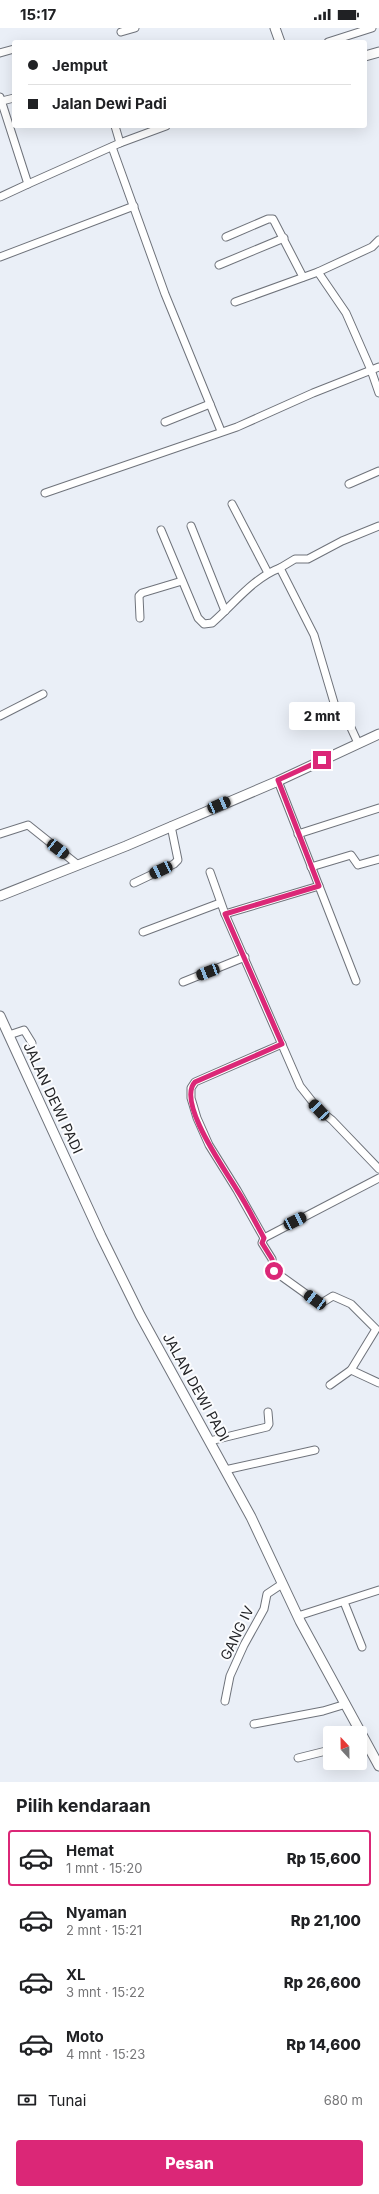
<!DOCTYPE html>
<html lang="id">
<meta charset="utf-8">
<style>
body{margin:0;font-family:Inter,sans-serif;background:#f2f2f2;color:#202124;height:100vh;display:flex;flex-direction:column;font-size:15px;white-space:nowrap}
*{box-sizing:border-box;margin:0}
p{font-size:13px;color:#757577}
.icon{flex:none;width:22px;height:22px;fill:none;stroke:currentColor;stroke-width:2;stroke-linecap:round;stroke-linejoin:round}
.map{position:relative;height:1754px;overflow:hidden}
.sheet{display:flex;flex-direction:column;background:#fff;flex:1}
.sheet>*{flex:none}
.guide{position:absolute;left:12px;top:12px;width:355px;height:88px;border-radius:4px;box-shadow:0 4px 16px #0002;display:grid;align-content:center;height:88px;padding:0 16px;background:#fff}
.needle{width:26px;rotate:338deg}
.tools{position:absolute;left:323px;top:1698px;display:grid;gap:8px}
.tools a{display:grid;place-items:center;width:44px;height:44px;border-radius:4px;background:#fff;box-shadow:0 4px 16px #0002;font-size:20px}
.end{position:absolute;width:18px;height:18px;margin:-9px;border:5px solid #db2777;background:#fff;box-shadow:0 0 0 2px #fff}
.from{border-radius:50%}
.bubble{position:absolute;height:28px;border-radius:4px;background:#fff;box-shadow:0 4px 16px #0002;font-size:13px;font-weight:800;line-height:28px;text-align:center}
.car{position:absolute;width:12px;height:24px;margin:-12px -6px;border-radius:5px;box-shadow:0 0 3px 1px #0007;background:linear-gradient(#222 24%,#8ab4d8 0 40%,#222 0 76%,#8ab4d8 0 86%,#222 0)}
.guide b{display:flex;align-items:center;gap:14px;height:38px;font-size:15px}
.guide b+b{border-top:1px solid #e0e0e0}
.guide i{width:10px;height:10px;background:#202124}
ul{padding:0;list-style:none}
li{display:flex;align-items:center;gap:12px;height:56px;margin:0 8px 6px;padding:0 8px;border:2px solid transparent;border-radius:4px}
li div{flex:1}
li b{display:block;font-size:15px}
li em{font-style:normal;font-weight:800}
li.selected{border-color:#db2777}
li>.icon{width:36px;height:36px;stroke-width:1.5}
h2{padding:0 16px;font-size:18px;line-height:48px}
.pay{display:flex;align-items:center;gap:10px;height:44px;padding:0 16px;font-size:15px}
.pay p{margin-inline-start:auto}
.button{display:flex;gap:8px;margin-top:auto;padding:8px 16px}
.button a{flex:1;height:46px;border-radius:4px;background:#db2777;color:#fff;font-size:16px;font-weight:800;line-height:46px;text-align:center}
.status{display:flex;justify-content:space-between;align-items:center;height:28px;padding:0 20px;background:#fff;direction:ltr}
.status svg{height:11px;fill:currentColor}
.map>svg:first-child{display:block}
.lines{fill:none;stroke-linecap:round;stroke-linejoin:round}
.minor-casing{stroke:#6f737b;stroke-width:9}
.tertiary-casing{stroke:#6f737b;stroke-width:11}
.minor{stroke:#fff;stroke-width:7}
.tertiary{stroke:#fff;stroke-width:9}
.route{stroke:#db2777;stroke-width:5}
.labels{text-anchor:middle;stroke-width:4;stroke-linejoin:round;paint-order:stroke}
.street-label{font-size:14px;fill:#232427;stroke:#fbfcfe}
</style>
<div class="status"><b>15:17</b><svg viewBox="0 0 49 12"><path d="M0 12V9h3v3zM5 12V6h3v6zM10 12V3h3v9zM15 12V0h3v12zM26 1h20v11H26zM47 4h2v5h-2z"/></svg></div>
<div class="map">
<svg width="379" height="1754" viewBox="0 0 379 1754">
<rect width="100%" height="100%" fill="#eaeff7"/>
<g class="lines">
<g class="minor-casing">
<g id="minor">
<polyline points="121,4 135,0"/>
<polyline points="328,14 372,0"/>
<polyline points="0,25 14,21"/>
<polyline points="0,69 28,156 120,115 166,98"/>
<polyline points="2,73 14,70"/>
<polyline points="115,98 120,115"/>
<polyline points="112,119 165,266 221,403"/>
<polyline points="0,169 28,156"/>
<polyline points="226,209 268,191 273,191 303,249"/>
<polyline points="0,229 134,178"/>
<polyline points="219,237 284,210"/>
<polyline points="318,244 372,219 379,212"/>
<polyline points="235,274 318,244 346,285 371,342 379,365"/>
<polyline points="165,394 210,376"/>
<polyline points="349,456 379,443"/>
<polyline points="45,465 237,399 313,365 379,339"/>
<polyline points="232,476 268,545"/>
<polyline points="191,498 225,583"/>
<path d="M161,502L198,590L204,596L212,595C234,576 253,550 280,540L314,607L335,678L346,689L358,715"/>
<polyline points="280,540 295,531 308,531 342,513 379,498"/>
<polyline points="140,590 139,568 142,565 182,553"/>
<polyline points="0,688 43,666"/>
<polyline points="278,753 356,953"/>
<polyline points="0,806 28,797 78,837"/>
<polyline points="298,806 379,780"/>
<polyline points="311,839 351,827 358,837 379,831"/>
<polyline points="210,844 225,886"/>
<polyline points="134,855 174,836 178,832 171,798"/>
<polyline points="319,858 225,886 300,1058 319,1082 332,1092 379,1141"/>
<polyline points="143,904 220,875"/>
<polyline points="183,954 245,929"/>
<polyline points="9,1007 24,1002 32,1015"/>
<polyline points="282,1016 195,1054 191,1060 191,1070 197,1090 209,1117 237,1162 264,1210 262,1215 272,1231 274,1243 320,1276 333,1268 351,1276 376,1301 351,1342 379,1355"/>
<polyline points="264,1210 379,1150"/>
<polyline points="330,1357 351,1342"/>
<polyline points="210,1413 267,1399 269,1396 268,1384"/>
<polyline points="225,1442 315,1422"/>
<polyline points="344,1574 362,1619"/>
<polyline points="298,1588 379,1562"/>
<polyline points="225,1673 230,1648 244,1617 264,1581 267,1566 282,1556"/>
<polyline points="254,1696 323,1683 346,1676"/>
<polyline points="298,1730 330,1722"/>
</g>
</g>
<g class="tertiary-casing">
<g id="tertiary">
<polyline points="275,0 280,14"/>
<polyline points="365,28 379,24"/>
<polyline points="0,868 126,818 278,753 379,706"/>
<polyline points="0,988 101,1208 140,1287 251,1489 300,1593 379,1738"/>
</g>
</g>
<use href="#minor" class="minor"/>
<use href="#tertiary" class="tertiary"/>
</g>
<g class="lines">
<path class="route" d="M274,1243L272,1231L262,1215L264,1210C255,1194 247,1177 237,1162C226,1143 176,1074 195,1054L282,1016L225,886L319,858L278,752L322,732"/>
</g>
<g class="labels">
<g class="street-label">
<text transform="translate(53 1070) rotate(65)" y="5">JALAN DEWI PADI</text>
<text transform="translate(196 1359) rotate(61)" y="5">JALAN DEWI PADI</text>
<text transform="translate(237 1605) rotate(-64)" y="5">GANG IV</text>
</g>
</g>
</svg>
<div class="tools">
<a><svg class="needle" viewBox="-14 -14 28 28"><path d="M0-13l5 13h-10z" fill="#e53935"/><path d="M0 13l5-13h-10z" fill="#757577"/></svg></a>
</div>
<i class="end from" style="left:274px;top:1243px"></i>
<i class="end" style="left:322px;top:732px"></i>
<div class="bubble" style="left:289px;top:674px;width:66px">2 mnt</div>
<i class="car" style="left:219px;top:777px;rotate:67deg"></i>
<i class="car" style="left:58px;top:821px;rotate:128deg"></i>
<i class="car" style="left:161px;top:842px;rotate:245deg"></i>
<i class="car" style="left:208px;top:944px;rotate:249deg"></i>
<i class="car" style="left:319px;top:1082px;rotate:317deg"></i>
<i class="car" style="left:295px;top:1193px;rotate:63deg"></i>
<i class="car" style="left:315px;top:1272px;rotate:306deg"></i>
<div class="guide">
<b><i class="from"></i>Jemput</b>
<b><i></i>Jalan Dewi Padi</b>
</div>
</div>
<section class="sheet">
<h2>Pilih kendaraan</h2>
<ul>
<li class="selected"><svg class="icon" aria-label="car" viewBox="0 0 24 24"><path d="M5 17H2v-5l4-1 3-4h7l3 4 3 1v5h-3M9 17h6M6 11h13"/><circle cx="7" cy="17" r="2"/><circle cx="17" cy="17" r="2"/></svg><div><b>Hemat</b><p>1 mnt · 15:20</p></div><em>Rp 15,600</em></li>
<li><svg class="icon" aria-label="car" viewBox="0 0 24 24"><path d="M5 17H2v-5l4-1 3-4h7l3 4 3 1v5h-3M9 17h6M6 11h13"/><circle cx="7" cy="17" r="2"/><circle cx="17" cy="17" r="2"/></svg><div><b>Nyaman</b><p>2 mnt · 15:21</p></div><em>Rp 21,100</em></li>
<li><svg class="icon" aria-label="car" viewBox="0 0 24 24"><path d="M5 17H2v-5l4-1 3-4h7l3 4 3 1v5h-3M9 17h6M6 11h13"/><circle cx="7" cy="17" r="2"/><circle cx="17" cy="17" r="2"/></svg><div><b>XL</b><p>3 mnt · 15:22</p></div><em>Rp 26,600</em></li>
<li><svg class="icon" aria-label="car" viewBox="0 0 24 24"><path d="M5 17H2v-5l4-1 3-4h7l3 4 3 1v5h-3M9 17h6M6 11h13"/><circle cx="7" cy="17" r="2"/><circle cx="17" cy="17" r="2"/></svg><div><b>Moto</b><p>4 mnt · 15:23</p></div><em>Rp 14,600</em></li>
</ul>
<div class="pay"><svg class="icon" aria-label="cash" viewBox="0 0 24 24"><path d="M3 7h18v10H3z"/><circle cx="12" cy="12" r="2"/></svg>Tunai<p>680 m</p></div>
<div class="button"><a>Pesan</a></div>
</section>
